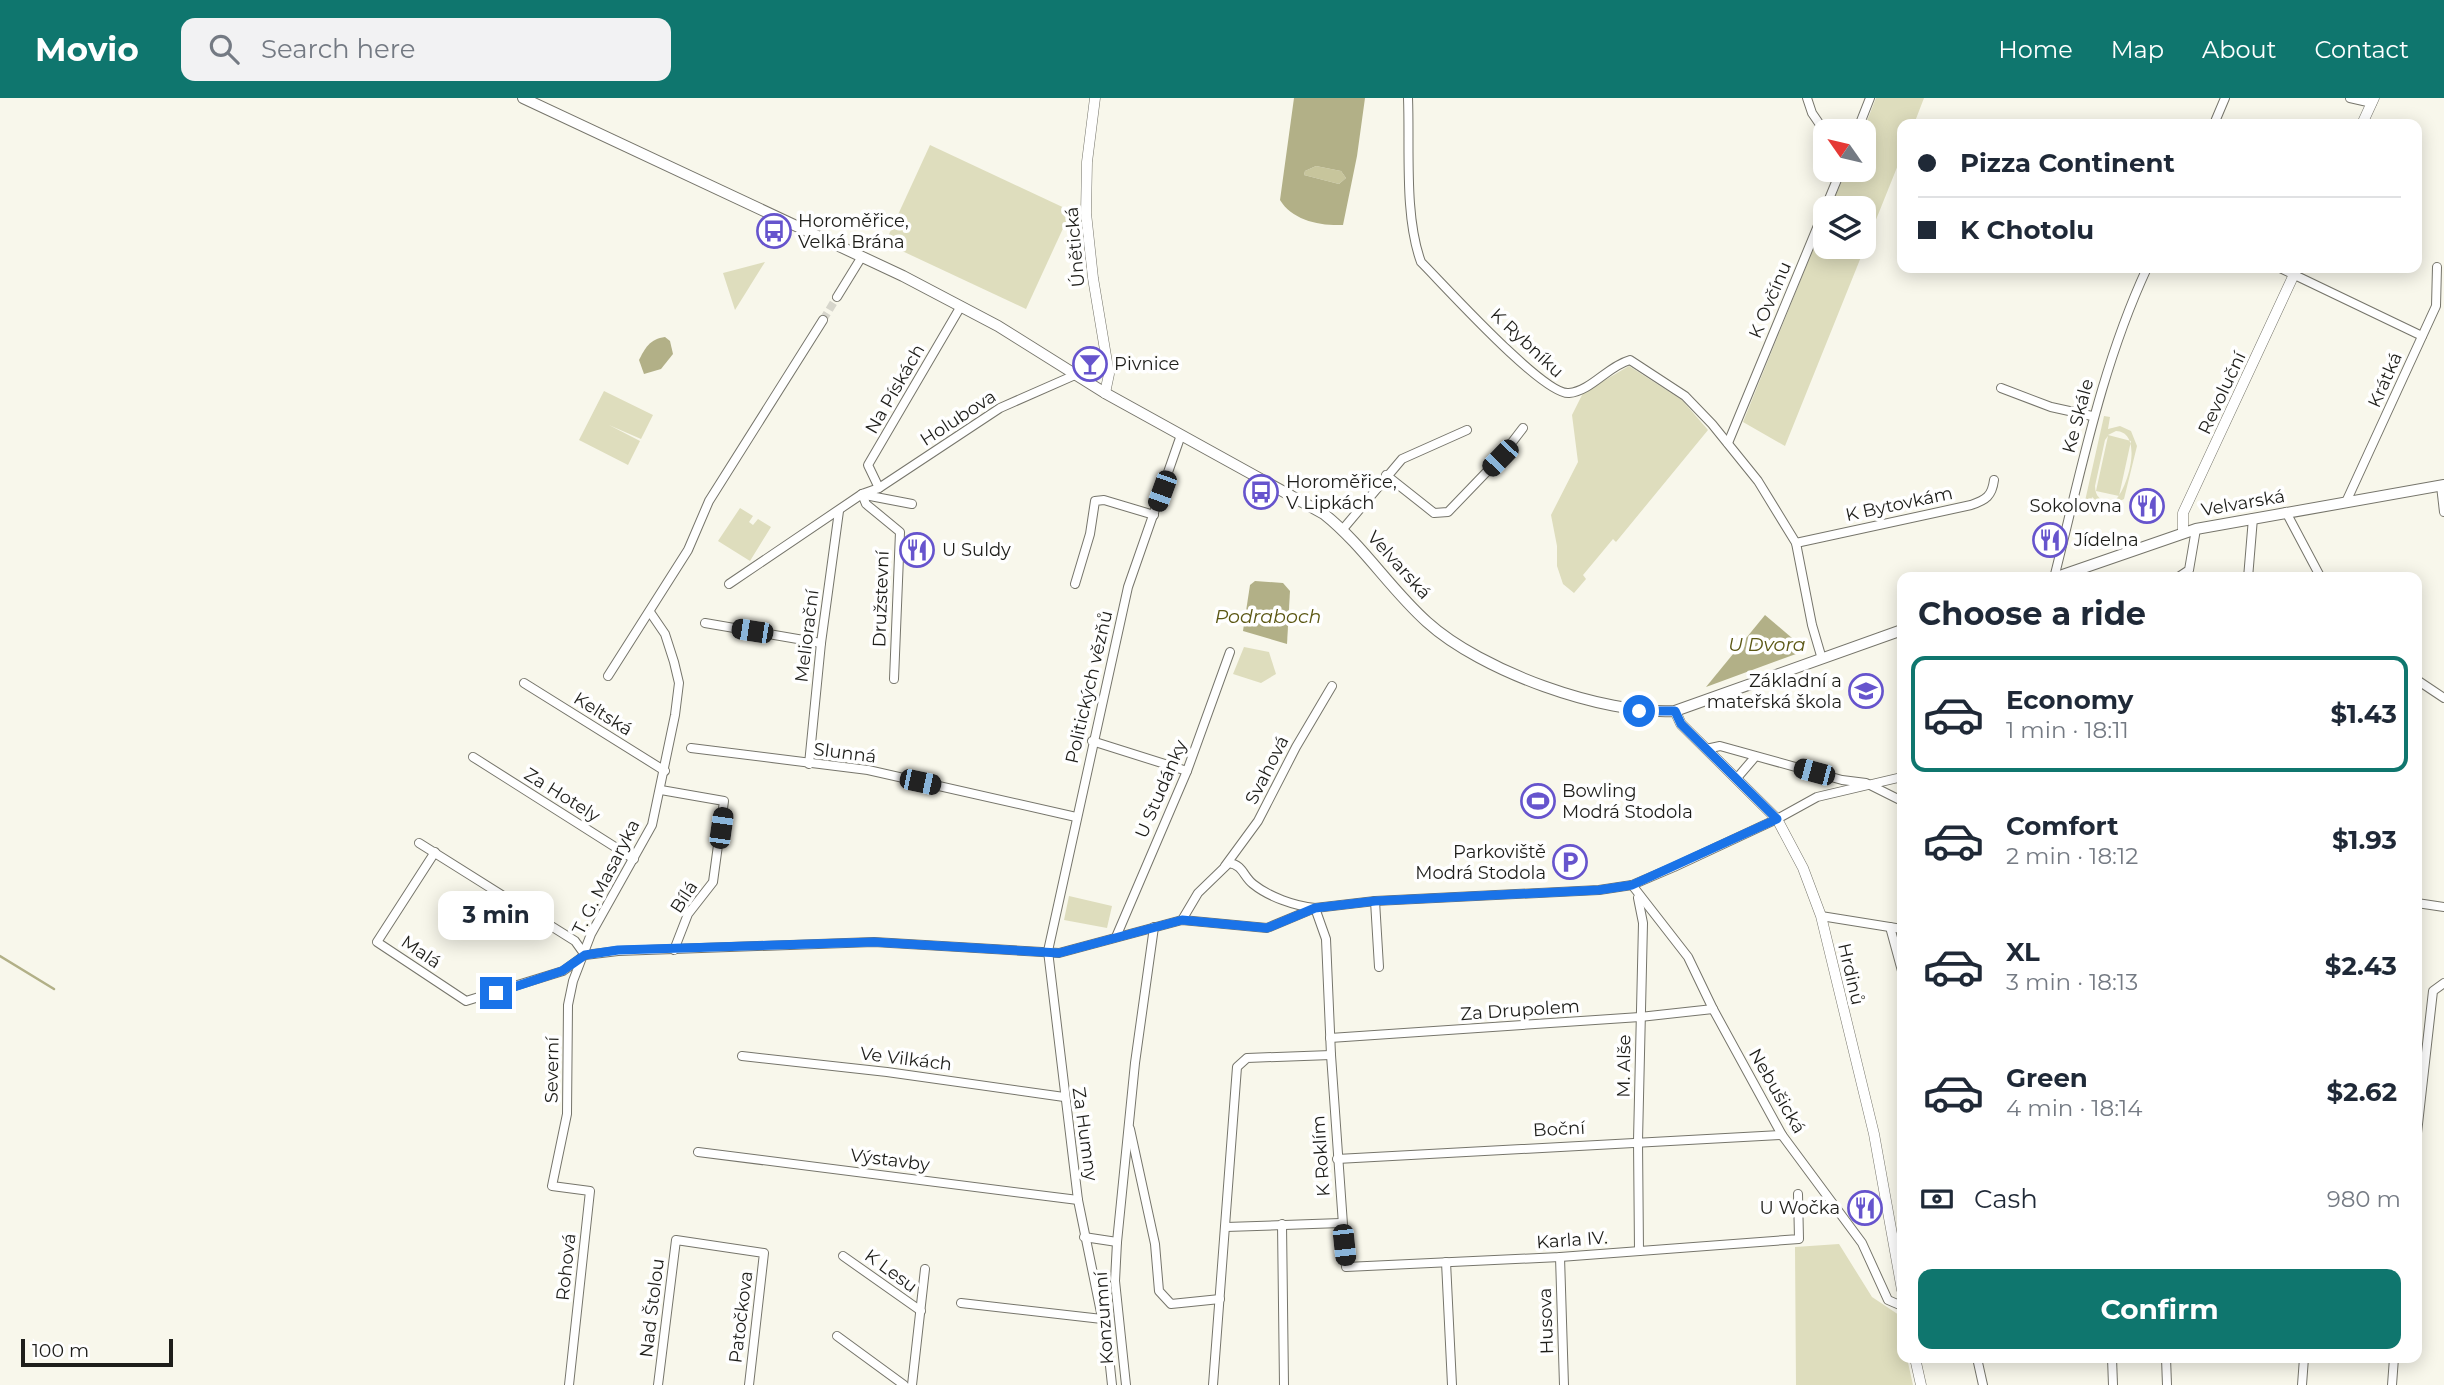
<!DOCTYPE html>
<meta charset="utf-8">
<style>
body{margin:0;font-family:Montserrat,sans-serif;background:#f2f2f3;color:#1f2937;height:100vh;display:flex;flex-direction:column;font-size:26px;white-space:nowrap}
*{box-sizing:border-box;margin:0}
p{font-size:23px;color:#747a83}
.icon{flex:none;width:38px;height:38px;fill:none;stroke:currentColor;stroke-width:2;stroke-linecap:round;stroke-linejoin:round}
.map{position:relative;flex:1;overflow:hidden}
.details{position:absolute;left:1897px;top:474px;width:525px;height:791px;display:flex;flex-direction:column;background:#fff;border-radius:14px;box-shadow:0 4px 18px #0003}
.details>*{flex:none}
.top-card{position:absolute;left:1897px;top:21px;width:525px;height:154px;border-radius:14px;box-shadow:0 4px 18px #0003;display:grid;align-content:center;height:154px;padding:0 21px;background:#fff}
.needle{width:46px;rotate:304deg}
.buttons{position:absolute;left:1813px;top:21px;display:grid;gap:14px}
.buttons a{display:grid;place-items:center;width:63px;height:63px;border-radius:14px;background:#fff;box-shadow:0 4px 18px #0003;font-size:35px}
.scale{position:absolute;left:21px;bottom:18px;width:152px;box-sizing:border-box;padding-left:7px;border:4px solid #1e1e1a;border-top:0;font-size:19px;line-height:24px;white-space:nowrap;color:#1e1e1a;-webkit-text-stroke:5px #fff;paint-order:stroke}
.end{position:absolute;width:32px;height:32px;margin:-16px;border:9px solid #1a73e8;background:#fff;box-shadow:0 0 0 4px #fff}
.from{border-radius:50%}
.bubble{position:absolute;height:49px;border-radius:14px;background:#fff;box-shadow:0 4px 18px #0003;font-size:23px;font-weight:700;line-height:49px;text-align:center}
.car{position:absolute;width:21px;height:42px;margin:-21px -10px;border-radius:9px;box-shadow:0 0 5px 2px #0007;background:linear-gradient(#222 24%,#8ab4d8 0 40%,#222 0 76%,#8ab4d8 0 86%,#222 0)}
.top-card b{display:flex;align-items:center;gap:24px;height:66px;font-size:26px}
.top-card b+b{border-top:2px solid #e0e1e3}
.top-card i{width:18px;height:18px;background:#1f2937}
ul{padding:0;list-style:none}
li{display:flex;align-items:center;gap:21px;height:116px;margin:0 14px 10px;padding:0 7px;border:4px solid transparent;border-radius:14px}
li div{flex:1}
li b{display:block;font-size:26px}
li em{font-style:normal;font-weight:700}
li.current{border-color:#0f766e}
li>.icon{width:63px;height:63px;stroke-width:1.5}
h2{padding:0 21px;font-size:32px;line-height:84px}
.pay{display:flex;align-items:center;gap:18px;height:77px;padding:0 21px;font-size:26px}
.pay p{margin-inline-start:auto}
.cta{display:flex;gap:14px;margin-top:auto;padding:14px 21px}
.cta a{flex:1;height:80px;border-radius:14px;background:#0f766e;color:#fff;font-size:28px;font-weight:700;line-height:80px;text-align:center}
header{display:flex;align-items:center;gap:42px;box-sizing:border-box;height:98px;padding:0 35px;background:#0f766e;color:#fff}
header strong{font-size:33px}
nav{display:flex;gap:38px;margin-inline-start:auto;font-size:24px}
.search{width:490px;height:63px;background:#f2f2f3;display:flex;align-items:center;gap:18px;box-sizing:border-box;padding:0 24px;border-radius:14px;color:#747a83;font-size:26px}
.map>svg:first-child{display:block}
.green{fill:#deddbd;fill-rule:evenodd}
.forest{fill:#c7c59c}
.water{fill:#b2b087;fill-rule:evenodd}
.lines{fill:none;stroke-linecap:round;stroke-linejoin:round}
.stream{stroke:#b2b087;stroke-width:2.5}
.minor-tunnel{stroke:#d7d6cc;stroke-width:8;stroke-dasharray:8 4;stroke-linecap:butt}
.minor-casing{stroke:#76756b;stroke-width:10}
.tertiary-casing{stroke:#76756b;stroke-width:11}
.secondary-casing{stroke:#76756b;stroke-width:12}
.minor{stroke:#fff;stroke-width:8}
.tertiary{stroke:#fff;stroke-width:10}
.secondary{stroke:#fff;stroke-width:10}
.route{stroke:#1a73e8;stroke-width:9}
.labels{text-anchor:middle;stroke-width:7;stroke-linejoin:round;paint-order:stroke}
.poi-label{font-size:18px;fill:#1e1e1a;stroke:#fff;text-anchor:start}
.street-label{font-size:18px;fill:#1e1e1a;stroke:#fff}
.water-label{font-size:19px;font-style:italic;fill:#5b5713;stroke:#fff}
</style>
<header>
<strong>Movio</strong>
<div class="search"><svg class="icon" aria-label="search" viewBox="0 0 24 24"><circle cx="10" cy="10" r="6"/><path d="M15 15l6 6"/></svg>Search here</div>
<nav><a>Home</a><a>Map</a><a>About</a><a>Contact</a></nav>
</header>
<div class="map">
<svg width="2444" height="1287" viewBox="0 0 2444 1287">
<rect width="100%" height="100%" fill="#f8f7eb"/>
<g class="green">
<polygon points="1876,0 1924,0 1914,26 1902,26 1902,57 1785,348 1743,324 1825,122 1825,149 1864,149 1864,110 1830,110 1847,72 1864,72 1863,33"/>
<polygon points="930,47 1071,113 1026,211 885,145"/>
<polygon points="765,164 735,212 723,175"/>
<polygon points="1629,268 1682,302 1708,332 1616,444 1613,441 1583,477 1586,481 1574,495 1563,486 1557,468 1557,448 1551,417 1578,364 1572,317 1583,295"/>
<polygon points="604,293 653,317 641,341 609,327 640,343 628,367 579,342"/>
<path d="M2104,318L2110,319L2108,331L2120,328L2131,333L2137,348L2124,401L2110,408L2100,406L2092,399L2089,413L2083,412ZM2116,333C2145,334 2127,394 2114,403C2103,405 2095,400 2095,388L2105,342L2108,338L2096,393L2119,398L2131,343L2108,337Z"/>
<polygon points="740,410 753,418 749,424 753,427 758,421 771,429 750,463 718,443"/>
<polygon points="1244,549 1269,554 1276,576 1261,585 1233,576"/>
<polygon points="1069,798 1112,808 1107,830 1064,822"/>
<polygon points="1839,1146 1872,1199 1899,1217 1902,1260 1907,1260 1913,1287 1796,1287 1795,1149"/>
</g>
<polygon class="forest" points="1316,68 1341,73 1346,80 1339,86 1304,77 1305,73"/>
<g class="water">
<path d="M1294,0H1365L1357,58L1343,127C1319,128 1292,122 1280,102ZM1316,68L1341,73L1346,80L1339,86L1304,77L1305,73Z"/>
<path d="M665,239L670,243L673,256L661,271L644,276L639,262C645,250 650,241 665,239Z"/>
<polygon points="1255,483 1283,485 1290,493 1287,546 1243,533 1250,487"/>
<polygon points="1765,517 1792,540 1796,556 1706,589"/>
</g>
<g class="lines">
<polyline class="stream" points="0,858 54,891"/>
<polyline class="minor-tunnel" points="823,222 837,199"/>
<g class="minor-casing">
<g id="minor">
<path d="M1408,0C1410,50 1404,118 1421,164C1444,187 1544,298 1569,295C1591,293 1608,268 1630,262L1685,298L1712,326L1758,383L1796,445L1812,527L1822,561"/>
<polyline points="1807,0 1812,15 1825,34"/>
<polyline points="2350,0 2372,5"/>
<polyline points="2214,26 2225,0"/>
<polyline points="1857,33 1870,0"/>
<polyline points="2280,170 2422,238"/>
<polyline points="837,199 861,160"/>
<polyline points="2001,290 2051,309 2092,318"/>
<polyline points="1728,345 1841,72"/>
<polyline points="1386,377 1434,415 1448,414 1500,360 1523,330"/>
<polyline points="2441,388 2444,414"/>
<polyline points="879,390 868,367 961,208"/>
<polyline points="862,396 866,406 900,434 894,581"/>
<polyline points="865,397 912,406"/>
<polyline points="2346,404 2436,208 2437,169"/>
<polyline points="2286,414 2321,480"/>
<polyline points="1343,431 1402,361 1467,332"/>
<path d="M1796,445L1971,407C1986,402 1992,398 1994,382"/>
<path d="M2054,480C2081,374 2101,269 2147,170"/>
<polyline points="2177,480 2189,472 2196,431"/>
<polyline points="2248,480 2253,420"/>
<polyline points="729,486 862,396 879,390 1000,310 1075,277"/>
<polyline points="1075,486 1090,436 1095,403 1104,402 1154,417"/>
<polyline points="705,525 821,545"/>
<polyline points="608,578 688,452 709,403 823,222"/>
<polyline points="2417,582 2444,600"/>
<polyline points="524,585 665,673"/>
<polyline points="1092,643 1187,673"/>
<polyline points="691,650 868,672 1076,719"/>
<polyline points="1706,651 1720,648 1842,682 1866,685 1902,703"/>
<polyline points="473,659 634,761"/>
<polyline points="809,666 821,545 839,413"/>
<polyline points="1737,680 1755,659"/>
<polyline points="661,692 724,703 713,784 688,816 674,852"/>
<polyline points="419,745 575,843 585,857"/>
<polyline points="435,754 377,844 466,903 563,873 585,857 618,853 874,844 1059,855 1182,822 1267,830 1315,810 1375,803 1599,792 1632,787 1674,769 1777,721 1817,699 1902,679"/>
<polyline points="1225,768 1258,723 1296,649 1332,588"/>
<polyline points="1632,787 1688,859 1713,911 1782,1037 1862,1145 1888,1202 1902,1208"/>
<polyline points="1638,800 1643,825 1638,1043 1639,1153"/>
<polyline points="1375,803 1379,869"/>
<polyline points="2417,805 2444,809"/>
<polyline points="1315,810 1326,841 1331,957 1346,1169 1560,1159 1799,1141 1798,1096"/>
<polyline points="1821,818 1902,831"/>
<path d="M1182,822L1198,795L1229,765C1243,767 1243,778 1253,786C1269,799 1295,808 1315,810"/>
<polyline points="1890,829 1902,873"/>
<polyline points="1116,839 1187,673 1230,554"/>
<polyline points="1330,940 1640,919 1713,911"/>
<polyline points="742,958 887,974 1064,999"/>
<polyline points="1130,1031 1155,1146 1159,1193 1171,1206 1220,1201"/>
<polyline points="2417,1035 2433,893 2444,885"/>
<polyline points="698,1054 1078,1102"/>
<polyline points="1337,1061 1782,1037"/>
<polyline points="1282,1126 1284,1287"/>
<polyline points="1226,1129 1341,1125"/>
<polyline points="1084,1139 1117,1144"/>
<polyline points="843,1158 921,1213"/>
<polyline points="1560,1159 1564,1287"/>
<polyline points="1446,1164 1452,1287"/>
<polyline points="961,1205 1102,1221"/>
<polyline points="837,1238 904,1287"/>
<polyline points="1977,1260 1983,1287"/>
<polyline points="2112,1260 2113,1287"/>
<polyline points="2166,1260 2167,1287"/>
<polyline points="569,1287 590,1093 552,1088 567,1016 568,907 573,883 591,836 652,727 675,617 679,585 674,564 665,536 650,514"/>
<polyline points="658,1287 676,1142 764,1155 749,1287"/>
<polyline points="912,1287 925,1171"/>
<polyline points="1112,1287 1108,1249 1078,1102 1048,853 1128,489 1181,337"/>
<polyline points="1126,1287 1115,1183 1117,1144 1135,965 1154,829"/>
<polyline points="1213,1287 1237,969 1247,960 1331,957"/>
<polyline points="2302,1287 2304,1260"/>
<polyline points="2392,1287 2394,1260"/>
</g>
</g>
<g class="tertiary-casing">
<g id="tertiary">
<polyline points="1095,0 1087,64 1086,115 1093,180 1109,276 1105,295"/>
<polyline points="2362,26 2374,0"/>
<polyline points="2183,434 2183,415 2297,170"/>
<polyline points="1675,613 1681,626 1777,721 1803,770 1821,818 1874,1036 1902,1192"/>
<polyline points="1915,1260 1921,1287"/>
</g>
</g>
<g class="secondary-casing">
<g id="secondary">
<path d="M523,0L903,178L998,228L1105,295L1324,416C1363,447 1390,491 1427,524C1481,573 1603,617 1675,613L1902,532"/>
<polyline points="2054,480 2196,431 2444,387"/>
</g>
</g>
<use href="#minor" class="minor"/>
<use href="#tertiary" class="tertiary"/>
<use href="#secondary" class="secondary"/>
</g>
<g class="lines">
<polyline class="route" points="496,895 562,873 585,857 618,852 874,844 1059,855 1182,822 1267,830 1315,810 1375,803 1599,792 1632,787 1777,721 1681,626 1675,613 1639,613"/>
</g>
<defs>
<g id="bus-ring" transform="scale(1.75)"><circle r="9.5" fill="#fff" stroke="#6654cd" stroke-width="1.5"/><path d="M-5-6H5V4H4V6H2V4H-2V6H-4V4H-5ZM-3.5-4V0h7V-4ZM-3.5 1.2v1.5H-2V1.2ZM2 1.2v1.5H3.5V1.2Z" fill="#6654cd"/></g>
<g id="bar-ring" transform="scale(1.75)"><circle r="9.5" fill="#fff" stroke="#6654cd" stroke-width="1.5"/><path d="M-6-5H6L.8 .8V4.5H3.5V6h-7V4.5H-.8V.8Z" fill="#6654cd"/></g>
<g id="restaurant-ring" transform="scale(1.75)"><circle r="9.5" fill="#fff" stroke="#6654cd" stroke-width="1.5"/><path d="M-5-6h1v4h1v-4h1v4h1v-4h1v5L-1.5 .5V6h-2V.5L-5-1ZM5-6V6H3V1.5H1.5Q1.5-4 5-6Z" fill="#6654cd"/></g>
<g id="school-ring" transform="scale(1.75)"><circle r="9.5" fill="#fff" stroke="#6654cd" stroke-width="1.5"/><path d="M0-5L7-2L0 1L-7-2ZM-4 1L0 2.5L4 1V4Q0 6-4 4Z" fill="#6654cd"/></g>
<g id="stadium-ring" transform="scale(1.75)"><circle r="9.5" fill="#fff" stroke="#6654cd" stroke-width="1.5"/><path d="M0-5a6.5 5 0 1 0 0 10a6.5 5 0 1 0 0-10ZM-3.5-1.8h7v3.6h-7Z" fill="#6654cd"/></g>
<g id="parking-ring" transform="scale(1.75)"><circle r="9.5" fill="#fff" stroke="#6654cd" stroke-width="1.5"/><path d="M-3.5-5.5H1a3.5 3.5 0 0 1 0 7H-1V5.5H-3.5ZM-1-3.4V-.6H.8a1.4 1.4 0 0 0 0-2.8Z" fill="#6654cd"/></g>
</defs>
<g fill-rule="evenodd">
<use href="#bus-ring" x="774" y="133"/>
<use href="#bar-ring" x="1090" y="266"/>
<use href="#bus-ring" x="1261" y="394"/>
<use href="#restaurant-ring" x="2147" y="408"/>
<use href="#restaurant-ring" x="2050" y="442"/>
<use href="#restaurant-ring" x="917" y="452"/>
<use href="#school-ring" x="1866" y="593"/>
<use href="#stadium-ring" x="1538" y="703"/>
<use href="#parking-ring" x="1570" y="764"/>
<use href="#restaurant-ring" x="1865" y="1110"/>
</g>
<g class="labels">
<g class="poi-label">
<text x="798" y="129">Horoměřice,<tspan x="798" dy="21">Velká Brána</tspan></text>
<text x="1114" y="272">Pivnice</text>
<text x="1286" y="390">Horoměřice,<tspan x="1286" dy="21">V Lipkách</tspan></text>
<text x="2122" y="414" text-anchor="end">Sokolovna</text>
<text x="2074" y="448">Jídelna</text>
<text x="942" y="458">U Suldy</text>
<text x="1842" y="589" text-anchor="end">Základní a<tspan x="1842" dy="21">mateřská škola</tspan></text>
<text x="1562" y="699">Bowling<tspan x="1562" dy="21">Modrá Stodola</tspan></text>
<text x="1546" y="760" text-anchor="end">Parkoviště<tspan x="1546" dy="21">Modrá Stodola</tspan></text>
<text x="1840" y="1116" text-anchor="end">U Wočka</text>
</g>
<g class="street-label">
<text transform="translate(1075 149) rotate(-95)" y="6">Únětická</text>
<text transform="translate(1770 202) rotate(-67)" y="6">K Ovčínu</text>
<text transform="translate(1527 245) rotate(43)" y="6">K Rybníku</text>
<text transform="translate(2385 282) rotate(-66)" y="6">Krátká</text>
<text transform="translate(895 291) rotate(-60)" y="6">Na Pískách</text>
<text transform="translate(2222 295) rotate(-65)" y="6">Revoluční</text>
<text transform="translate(2078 318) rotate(-75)" y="6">Ke Skále</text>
<text transform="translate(958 320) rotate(-33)" y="6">Holubova</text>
<text transform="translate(2243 405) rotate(-10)" y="6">Velvarská</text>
<text transform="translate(1899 406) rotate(-12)" y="6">K Bytovkám</text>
<text transform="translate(1399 467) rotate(48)" y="6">Velvarská</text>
<text transform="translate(881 501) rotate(-88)" y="6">Družstevní</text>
<text transform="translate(807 538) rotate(-83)" y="6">Meliorační</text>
<text transform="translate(1089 589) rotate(-77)" y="6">Politických vězňů</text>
<text transform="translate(603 616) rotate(32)" y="6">Keltská</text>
<text transform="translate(845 655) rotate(7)" y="6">Slunná</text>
<text transform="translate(1267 672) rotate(-63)" y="6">Svahová</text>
<text transform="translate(1161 691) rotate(-67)" y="6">U Studánky</text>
<text transform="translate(562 697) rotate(32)" y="6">Za Hotely</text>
<text transform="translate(606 779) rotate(-63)" y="6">T. G. Masaryka</text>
<text transform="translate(684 799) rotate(-57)" y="6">Bílá</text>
<text transform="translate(421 854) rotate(34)" y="6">Malá</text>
<text transform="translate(1851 876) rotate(77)" y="6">Hrdinů</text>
<text transform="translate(1520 912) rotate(-4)" y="6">Za Drupolem</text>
<text transform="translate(906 961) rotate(7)" y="6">Ve Vilkách</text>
<text transform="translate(1624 968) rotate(-89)" y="6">M. Alše</text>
<text transform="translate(552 972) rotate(-89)" y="6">Severní</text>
<text transform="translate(1777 993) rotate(60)" y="6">Nebušická</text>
<text transform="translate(1559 1031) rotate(-3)" y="6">Boční</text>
<text transform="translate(1085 1036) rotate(82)" y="6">Za Humny</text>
<text transform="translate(1321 1058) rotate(-94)" y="6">K Roklím</text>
<text transform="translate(890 1062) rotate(7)" y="6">Výstavby</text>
<text transform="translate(1572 1142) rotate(-4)" y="6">Karla IV.</text>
<text transform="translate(566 1169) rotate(-84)" y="6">Rohová</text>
<text transform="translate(891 1173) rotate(36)" y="6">K Lesu</text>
<text transform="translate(652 1210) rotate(-83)" y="6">Nad Štolou</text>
<text transform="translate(741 1219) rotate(-83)" y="6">Patočkova</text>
<text transform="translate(1104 1220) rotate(-94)" y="6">Konzumní</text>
<text transform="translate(1546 1223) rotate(-92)" y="6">Husova</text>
</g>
<g class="water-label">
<text x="1268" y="525">Podraboch</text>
<text x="1767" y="553">U Dvora</text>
</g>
</g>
</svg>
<div class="buttons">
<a><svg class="needle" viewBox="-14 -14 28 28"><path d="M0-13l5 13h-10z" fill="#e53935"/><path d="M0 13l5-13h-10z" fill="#747a83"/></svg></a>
<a><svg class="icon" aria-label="layers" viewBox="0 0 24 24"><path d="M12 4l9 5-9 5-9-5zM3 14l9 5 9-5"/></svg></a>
</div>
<div class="scale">100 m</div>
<i class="end from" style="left:1639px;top:613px"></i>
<i class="end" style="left:496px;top:895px"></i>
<div class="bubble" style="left:438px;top:793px;width:116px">3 min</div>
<i class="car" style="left:1500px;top:360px;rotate:224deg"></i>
<i class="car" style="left:1162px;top:393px;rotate:200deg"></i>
<i class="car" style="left:752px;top:533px;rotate:279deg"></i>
<i class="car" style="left:1814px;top:674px;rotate:285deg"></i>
<i class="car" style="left:920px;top:684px;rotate:102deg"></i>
<i class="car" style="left:721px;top:730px;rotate:8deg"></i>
<i class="car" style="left:1344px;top:1147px;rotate:174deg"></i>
<div class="top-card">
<b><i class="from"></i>Pizza Continent</b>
<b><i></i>K Chotolu</b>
</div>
<section class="details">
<h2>Choose a ride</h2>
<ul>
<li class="current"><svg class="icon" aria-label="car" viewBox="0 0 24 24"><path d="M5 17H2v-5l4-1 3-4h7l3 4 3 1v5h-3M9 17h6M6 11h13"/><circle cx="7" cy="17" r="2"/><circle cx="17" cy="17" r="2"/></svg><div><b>Economy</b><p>1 min · 18:11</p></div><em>$1.43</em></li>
<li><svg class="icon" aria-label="car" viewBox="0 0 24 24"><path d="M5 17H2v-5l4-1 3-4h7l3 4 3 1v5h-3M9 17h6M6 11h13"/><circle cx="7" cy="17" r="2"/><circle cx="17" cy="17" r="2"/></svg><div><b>Comfort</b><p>2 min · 18:12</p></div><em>$1.93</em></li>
<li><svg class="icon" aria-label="car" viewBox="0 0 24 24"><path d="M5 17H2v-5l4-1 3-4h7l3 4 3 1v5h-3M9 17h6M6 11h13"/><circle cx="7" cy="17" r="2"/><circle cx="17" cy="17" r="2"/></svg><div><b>XL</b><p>3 min · 18:13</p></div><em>$2.43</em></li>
<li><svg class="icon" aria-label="car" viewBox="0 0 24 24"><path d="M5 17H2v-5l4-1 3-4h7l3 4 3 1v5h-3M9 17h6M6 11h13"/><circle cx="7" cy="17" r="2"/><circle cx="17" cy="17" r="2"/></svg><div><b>Green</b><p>4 min · 18:14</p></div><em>$2.62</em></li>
</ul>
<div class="pay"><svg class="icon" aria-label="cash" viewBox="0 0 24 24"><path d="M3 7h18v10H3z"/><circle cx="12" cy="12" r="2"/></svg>Cash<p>980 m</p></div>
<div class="cta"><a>Confirm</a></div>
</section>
</div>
